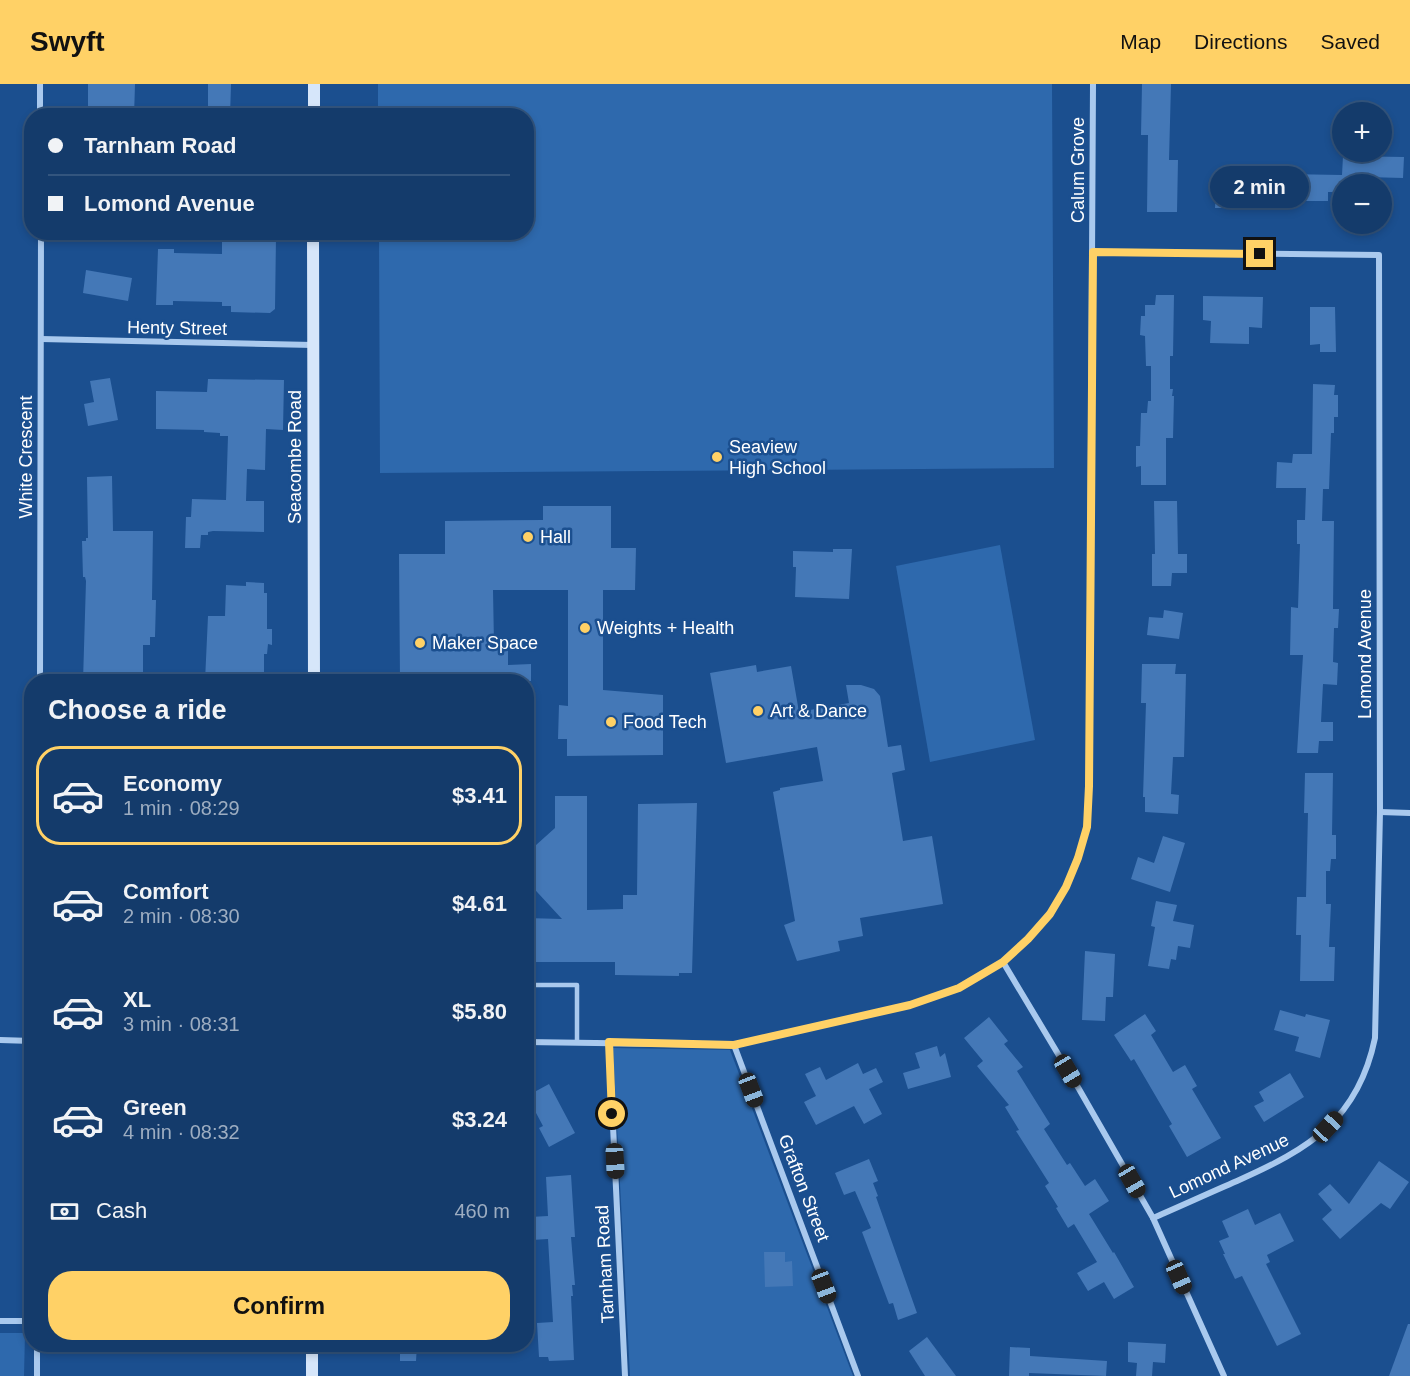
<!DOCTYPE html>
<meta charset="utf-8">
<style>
body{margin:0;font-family:Arial,sans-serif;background:#214673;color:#f1f3f6;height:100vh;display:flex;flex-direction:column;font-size:22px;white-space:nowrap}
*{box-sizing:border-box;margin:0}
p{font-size:20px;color:#9dadc1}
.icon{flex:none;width:33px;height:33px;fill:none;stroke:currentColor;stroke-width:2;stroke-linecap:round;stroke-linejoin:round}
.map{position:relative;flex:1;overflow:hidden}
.details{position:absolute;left:24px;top:590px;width:510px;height:678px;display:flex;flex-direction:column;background:#143b6b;border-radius:24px;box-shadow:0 3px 9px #0003,0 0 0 2px #33557e}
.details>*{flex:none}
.hud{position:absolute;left:24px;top:24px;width:510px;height:132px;border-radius:24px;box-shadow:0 3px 9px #0003,0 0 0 2px #33557e;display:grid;align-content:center;height:132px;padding:0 24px;background:#143b6b}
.fabs{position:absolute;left:1332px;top:18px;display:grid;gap:12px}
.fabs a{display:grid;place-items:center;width:60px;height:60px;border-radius:50%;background:#143b6b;box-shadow:0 3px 9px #0003,0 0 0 2px #33557e;font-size:30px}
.end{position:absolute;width:27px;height:27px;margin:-14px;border:8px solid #ffd166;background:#111;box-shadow:0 0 0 3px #111}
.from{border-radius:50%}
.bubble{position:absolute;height:42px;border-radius:21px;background:#143b6b;box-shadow:0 3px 9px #0003,0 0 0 2px #33557e;font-size:20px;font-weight:700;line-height:42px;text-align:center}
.car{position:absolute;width:18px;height:36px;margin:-18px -9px;border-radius:8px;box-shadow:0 0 4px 2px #0007;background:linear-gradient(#222 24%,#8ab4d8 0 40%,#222 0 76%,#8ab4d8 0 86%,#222 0)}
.hud b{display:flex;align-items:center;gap:21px;height:57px;font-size:22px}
.hud b+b{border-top:2px solid #33557e}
.hud i{width:15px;height:15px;background:#f1f3f6}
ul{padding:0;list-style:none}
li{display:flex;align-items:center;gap:18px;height:99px;margin:0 12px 9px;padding:0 12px;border:3px solid transparent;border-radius:24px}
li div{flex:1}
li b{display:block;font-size:22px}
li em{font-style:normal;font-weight:700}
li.active{border-color:#ffd166}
li>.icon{width:54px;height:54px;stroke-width:1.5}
h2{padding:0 24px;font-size:27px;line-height:72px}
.pay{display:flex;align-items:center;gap:15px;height:66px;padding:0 24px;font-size:22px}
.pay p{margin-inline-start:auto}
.action{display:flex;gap:12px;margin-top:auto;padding:12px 24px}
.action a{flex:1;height:69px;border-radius:24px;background:#ffd166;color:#111;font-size:24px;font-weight:700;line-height:69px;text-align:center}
header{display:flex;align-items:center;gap:36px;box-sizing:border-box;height:84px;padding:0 30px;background:#ffd166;color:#111}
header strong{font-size:28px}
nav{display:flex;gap:33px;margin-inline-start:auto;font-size:21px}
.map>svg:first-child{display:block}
.green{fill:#2e69ad}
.building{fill:#4478b7}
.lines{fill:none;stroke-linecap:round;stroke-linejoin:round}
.lane{stroke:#a9c9ee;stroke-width:4.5}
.street{stroke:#a9c9ee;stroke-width:6}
.secondary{stroke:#d6e6fa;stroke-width:12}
.route{stroke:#ffd166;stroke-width:8}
.poi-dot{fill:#ffd166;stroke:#1b4f8f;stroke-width:2}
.labels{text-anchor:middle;stroke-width:5;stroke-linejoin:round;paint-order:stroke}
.street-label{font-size:18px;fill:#fff;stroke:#1b4f8f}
.poi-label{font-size:18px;fill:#fff;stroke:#1b4f8f;text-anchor:start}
</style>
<header>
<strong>Swyft</strong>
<nav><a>Map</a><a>Directions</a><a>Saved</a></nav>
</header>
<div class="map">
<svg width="1410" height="1292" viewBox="0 0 1410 1292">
<rect width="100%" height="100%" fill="#1b4f8f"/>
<g class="green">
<polygon points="378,0 1052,0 1054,384 380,389 379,149 526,148 526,32 378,31"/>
<polygon points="1000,461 1035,656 930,678 896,482"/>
<polygon points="613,964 730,966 853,1292 630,1292"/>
<polygon points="0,1249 25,1249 24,1292 0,1292"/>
</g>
<g class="building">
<polygon points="88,0 135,0 134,32 88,32"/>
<polygon points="208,0 231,0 230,32 208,32"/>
<polygon points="1142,0 1171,0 1169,76 1178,76 1177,128 1147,128 1148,51 1141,51"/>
<polygon points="1343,72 1404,73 1403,94 1366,93 1366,100 1342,100 1342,108 1328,108 1328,117 1277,117 1277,118 1263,118 1263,121 1231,120 1231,124 1215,124 1216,106 1224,106 1224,82 1251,83 1251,94 1285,95 1285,90 1342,91"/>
<polygon points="222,149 256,149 256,153 276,153 275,225 270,229 231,228 231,222 222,222 222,218 173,217 173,221 156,221 158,165 174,165 174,169 222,170"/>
<polygon points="86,186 132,194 128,217 83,209"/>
<polygon points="1156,211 1174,211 1173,272 1170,272 1170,305 1173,305 1172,312 1174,312 1173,354 1166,354 1166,401 1141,401 1141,382 1136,383 1136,362 1140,362 1141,329 1147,329 1148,317 1151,317 1151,282 1146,282 1145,252 1140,251 1141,232 1145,232 1145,221 1155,221"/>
<polygon points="1203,212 1263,213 1262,244 1249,243 1249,260 1210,259 1211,237 1203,236"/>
<polygon points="1310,223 1335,223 1336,268 1320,268 1320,260 1310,261"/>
<polygon points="110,294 118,336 88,342 84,320 94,318 90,297"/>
<polygon points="208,295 284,296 283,346 266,345 265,386 247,385 246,417 264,417 264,448 213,447 208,448 208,451 201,451 200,464 185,464 186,433 191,433 192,415 226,416 228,352 220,352 220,349 204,348 204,346 156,345 156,307 207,308"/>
<polygon points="1313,300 1335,301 1334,311 1338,311 1338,333 1334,333 1334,349 1331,349 1329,405 1323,405 1322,437 1334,437 1333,525 1339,525 1338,544 1334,544 1333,578 1338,579 1337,601 1323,600 1321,638 1333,638 1333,657 1319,657 1318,669 1297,669 1303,571 1290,571 1291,523 1298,524 1300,460 1297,460 1297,436 1305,436 1306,404 1276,404 1277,378 1292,379 1293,370 1312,370"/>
<polygon points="112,392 113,447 153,447 152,516 156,516 155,553 150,553 150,561 143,561 143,591 141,591 140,597 83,597 86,497 85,493 83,493 82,457 86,457 86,454 88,454 87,393"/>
<polygon points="1154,417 1177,417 1178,470 1187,470 1187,489 1172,489 1171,502 1152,502 1152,470 1155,470"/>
<polygon points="543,422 611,422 611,464 636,464 635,506 603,506 603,606 663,611 663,671 567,672 567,655 558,655 559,621 568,622 568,506 493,506 494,560 508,560 508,581 531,580 531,597 400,597 399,470 445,470 445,437 543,436"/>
<polygon points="833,465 852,465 849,515 795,513 796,483 793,483 793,467 833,468"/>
<polygon points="246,498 264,499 264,509 267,509 267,545 272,545 272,561 268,560 267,570 264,570 264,597 205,597 208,532 225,532 226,501 246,502"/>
<polygon points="1164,526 1183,529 1179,555 1147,551 1149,533 1163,534"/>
<polygon points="1142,580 1176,580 1175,590 1186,590 1184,673 1173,673 1171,710 1179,711 1178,730 1145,728 1145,713 1143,713 1146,619 1141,619"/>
<polygon points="756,581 757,588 791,582 799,628 849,619 846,601 861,601 874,605 880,612 888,663 901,661 905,686 892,689 903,757 932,752 943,820 860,834 863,852 838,857 840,867 797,877 784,841 795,837 773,708 780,706 780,704 823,697 817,663 726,679 710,589"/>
<polygon points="1305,689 1333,689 1332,751 1336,751 1336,775 1331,775 1330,787 1326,787 1326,820 1331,820 1329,863 1335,863 1334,897 1300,897 1301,851 1296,851 1297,813 1306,813 1308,729 1304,729"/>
<polygon points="555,712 587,712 587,826 623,825 623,811 637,811 638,720 697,719 692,889 679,889 679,892 615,891 615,878 526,878 526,834 562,835 526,796 526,770 555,744"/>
<polygon points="1163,752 1185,759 1170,808 1131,795 1138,773 1154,779"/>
<polygon points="1156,817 1177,821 1173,837 1194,841 1190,864 1178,862 1176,876 1171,875 1169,885 1148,882 1155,843 1151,842"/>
<polygon points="1085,867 1115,870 1113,913 1106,913 1105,937 1082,936"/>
<polygon points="1280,926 1305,933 1306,930 1330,936 1320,974 1295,967 1299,953 1274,946"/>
<polygon points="1145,930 1156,947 1151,951 1173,988 1185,981 1197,1002 1192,1005 1221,1054 1187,1073 1169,1042 1172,1040 1134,975 1131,977 1114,951"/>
<polygon points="989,933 1008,957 1004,960 1023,983 1017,987 1050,1040 1044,1045 1067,1081 1070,1079 1085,1102 1095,1095 1109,1117 1089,1130 1113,1169 1114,1168 1134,1203 1114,1215 1104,1198 1088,1207 1077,1189 1097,1178 1074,1140 1068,1144 1056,1124 1058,1123 1045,1102 1049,1099 1016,1047 1019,1046 1005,1023 1009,1021 977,982 983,977 964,954"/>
<polygon points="937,962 940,973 945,969 951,993 908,1005 903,989 920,984 915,969"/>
<polygon points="858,979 863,990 876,984 883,998 869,1005 882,1030 864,1040 854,1022 816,1041 804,1018 816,1012 805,990 820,983 826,996"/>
<polygon points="1290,989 1304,1013 1264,1038 1254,1022 1264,1017 1259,1008"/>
<polygon points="549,1000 575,1049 549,1063 539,1044 543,1042 527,1012"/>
<polygon points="869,1075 878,1097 873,1099 878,1112 876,1113 917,1229 898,1236 893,1219 889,1220 862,1148 871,1144 855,1107 844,1111 835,1089"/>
<polygon points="1379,1077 1409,1098 1390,1125 1381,1119 1340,1155 1322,1135 1332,1126 1318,1110 1330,1100 1349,1120"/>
<polygon points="571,1091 575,1153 571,1153 575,1201 572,1201 573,1212 571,1212 574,1276 549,1277 548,1273 539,1273 537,1239 553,1238 548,1155 532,1156 530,1133 548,1132 546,1093"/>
<polygon points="1248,1125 1255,1141 1280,1129 1294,1157 1267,1171 1270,1178 1266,1180 1301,1250 1277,1262 1242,1192 1235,1195 1223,1170 1225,1170 1219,1157 1229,1153 1222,1137"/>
<polygon points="764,1168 785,1168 785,1178 792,1177 793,1202 765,1203"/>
<polygon points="1408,1240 1410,1240 1410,1292 1389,1292"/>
<polygon points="927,1253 956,1292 925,1292 909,1267"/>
<polygon points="1128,1258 1166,1260 1165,1279 1153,1278 1152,1292 1136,1292 1137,1279 1128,1278"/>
<polygon points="400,1260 417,1260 416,1277 400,1277"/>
<polygon points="1010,1263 1030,1264 1030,1272 1107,1277 1106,1292 1029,1289 1029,1292 1009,1292"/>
</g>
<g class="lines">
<polyline class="lane" points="526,901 577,901 577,958"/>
<g class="street">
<polyline points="40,0 40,32"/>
<path d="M1093,168L1379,171L1380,728L1375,954C1358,1036 1309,1065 1237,1097C1209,1109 1181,1122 1153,1134"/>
<polyline points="41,255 313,261"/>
<polyline points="40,597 41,148"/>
<polyline points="1380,728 1410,729"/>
<polyline points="1003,878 1079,1005 1153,1134 1224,1292"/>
<polyline points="0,956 32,957"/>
<polyline points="526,958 734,961 910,921 959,904 1003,878 1028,855 1050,830 1066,803 1078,774 1087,743 1089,702 1093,0"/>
<polyline points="609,958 625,1292"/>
<polyline points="734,961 858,1292"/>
<polyline points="0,1237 32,1237"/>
<polyline points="37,1292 37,1260"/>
</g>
<g class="secondary">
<polyline points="314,32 314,0"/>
<polyline points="313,148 314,597"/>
<polyline points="312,1292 312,1260"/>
</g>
</g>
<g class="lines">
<polyline class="route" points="612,1030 609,958 734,961 910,921 959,904 1003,878 1028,855 1050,830 1066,803 1078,774 1087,743 1089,702 1093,168 1260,170"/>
</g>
<g class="poi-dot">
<circle cx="717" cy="373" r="6"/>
<circle cx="528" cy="453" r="6"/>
<circle cx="585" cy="544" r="6"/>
<circle cx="420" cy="559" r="6"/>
<circle cx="758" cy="627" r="6"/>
<circle cx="611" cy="638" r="6"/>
</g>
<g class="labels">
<g class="street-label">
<text transform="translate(1078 86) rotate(-90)" y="6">Calum Grove</text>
<text transform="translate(177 244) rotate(1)" y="6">Henty Street</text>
<text transform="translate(26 373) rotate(-90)" y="6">White Crescent</text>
<text transform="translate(295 373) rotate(-90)" y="6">Seacombe Road</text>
<text transform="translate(1365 570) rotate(-90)" y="6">Lomond Avenue</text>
<text transform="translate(1229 1082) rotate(-25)" y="6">Lomond Avenue</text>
<text transform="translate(804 1104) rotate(69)" y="6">Grafton Street</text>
<text transform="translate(605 1180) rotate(-93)" y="6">Tarnham Road</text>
</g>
<g class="poi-label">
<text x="729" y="369">Seaview<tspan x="729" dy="21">High School</tspan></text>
<text x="540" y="459">Hall</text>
<text x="597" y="550">Weights + Health</text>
<text x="432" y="565">Maker Space</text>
<text x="770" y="633">Art &amp; Dance</text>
<text x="623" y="644">Food Tech</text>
</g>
</g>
</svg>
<div class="fabs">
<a>+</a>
<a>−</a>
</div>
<i class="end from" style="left:612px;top:1030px"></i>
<i class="end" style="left:1260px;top:170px"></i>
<div class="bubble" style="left:1210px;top:82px;width:99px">2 min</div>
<i class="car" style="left:1068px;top:987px;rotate:149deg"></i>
<i class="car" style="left:751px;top:1006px;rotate:159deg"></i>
<i class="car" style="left:1328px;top:1043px;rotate:43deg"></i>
<i class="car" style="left:615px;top:1077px;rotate:177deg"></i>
<i class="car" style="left:1132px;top:1097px;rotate:150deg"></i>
<i class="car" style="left:1179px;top:1193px;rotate:156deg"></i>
<i class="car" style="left:824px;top:1202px;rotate:159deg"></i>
<div class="hud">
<b><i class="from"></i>Tarnham Road</b>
<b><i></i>Lomond Avenue</b>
</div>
<section class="details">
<h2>Choose a ride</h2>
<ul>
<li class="active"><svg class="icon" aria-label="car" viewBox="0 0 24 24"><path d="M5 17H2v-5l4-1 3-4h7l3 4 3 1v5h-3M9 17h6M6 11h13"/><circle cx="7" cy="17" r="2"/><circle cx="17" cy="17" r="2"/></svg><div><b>Economy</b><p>1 min · 08:29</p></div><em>$3.41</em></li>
<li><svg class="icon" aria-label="car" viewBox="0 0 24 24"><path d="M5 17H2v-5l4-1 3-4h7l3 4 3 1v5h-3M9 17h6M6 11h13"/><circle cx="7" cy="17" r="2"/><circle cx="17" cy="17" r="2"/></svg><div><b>Comfort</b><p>2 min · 08:30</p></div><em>$4.61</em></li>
<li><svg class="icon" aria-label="car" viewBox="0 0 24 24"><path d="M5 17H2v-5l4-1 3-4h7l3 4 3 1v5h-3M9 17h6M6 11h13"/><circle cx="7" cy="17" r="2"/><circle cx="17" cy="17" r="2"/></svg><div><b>XL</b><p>3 min · 08:31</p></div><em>$5.80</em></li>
<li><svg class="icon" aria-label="car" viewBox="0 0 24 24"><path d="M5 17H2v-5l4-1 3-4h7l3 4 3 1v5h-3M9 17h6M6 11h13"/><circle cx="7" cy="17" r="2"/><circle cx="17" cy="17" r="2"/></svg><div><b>Green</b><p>4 min · 08:32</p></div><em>$3.24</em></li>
</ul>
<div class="pay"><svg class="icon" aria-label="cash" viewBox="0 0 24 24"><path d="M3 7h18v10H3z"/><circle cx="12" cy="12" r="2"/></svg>Cash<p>460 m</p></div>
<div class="action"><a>Confirm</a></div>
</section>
</div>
